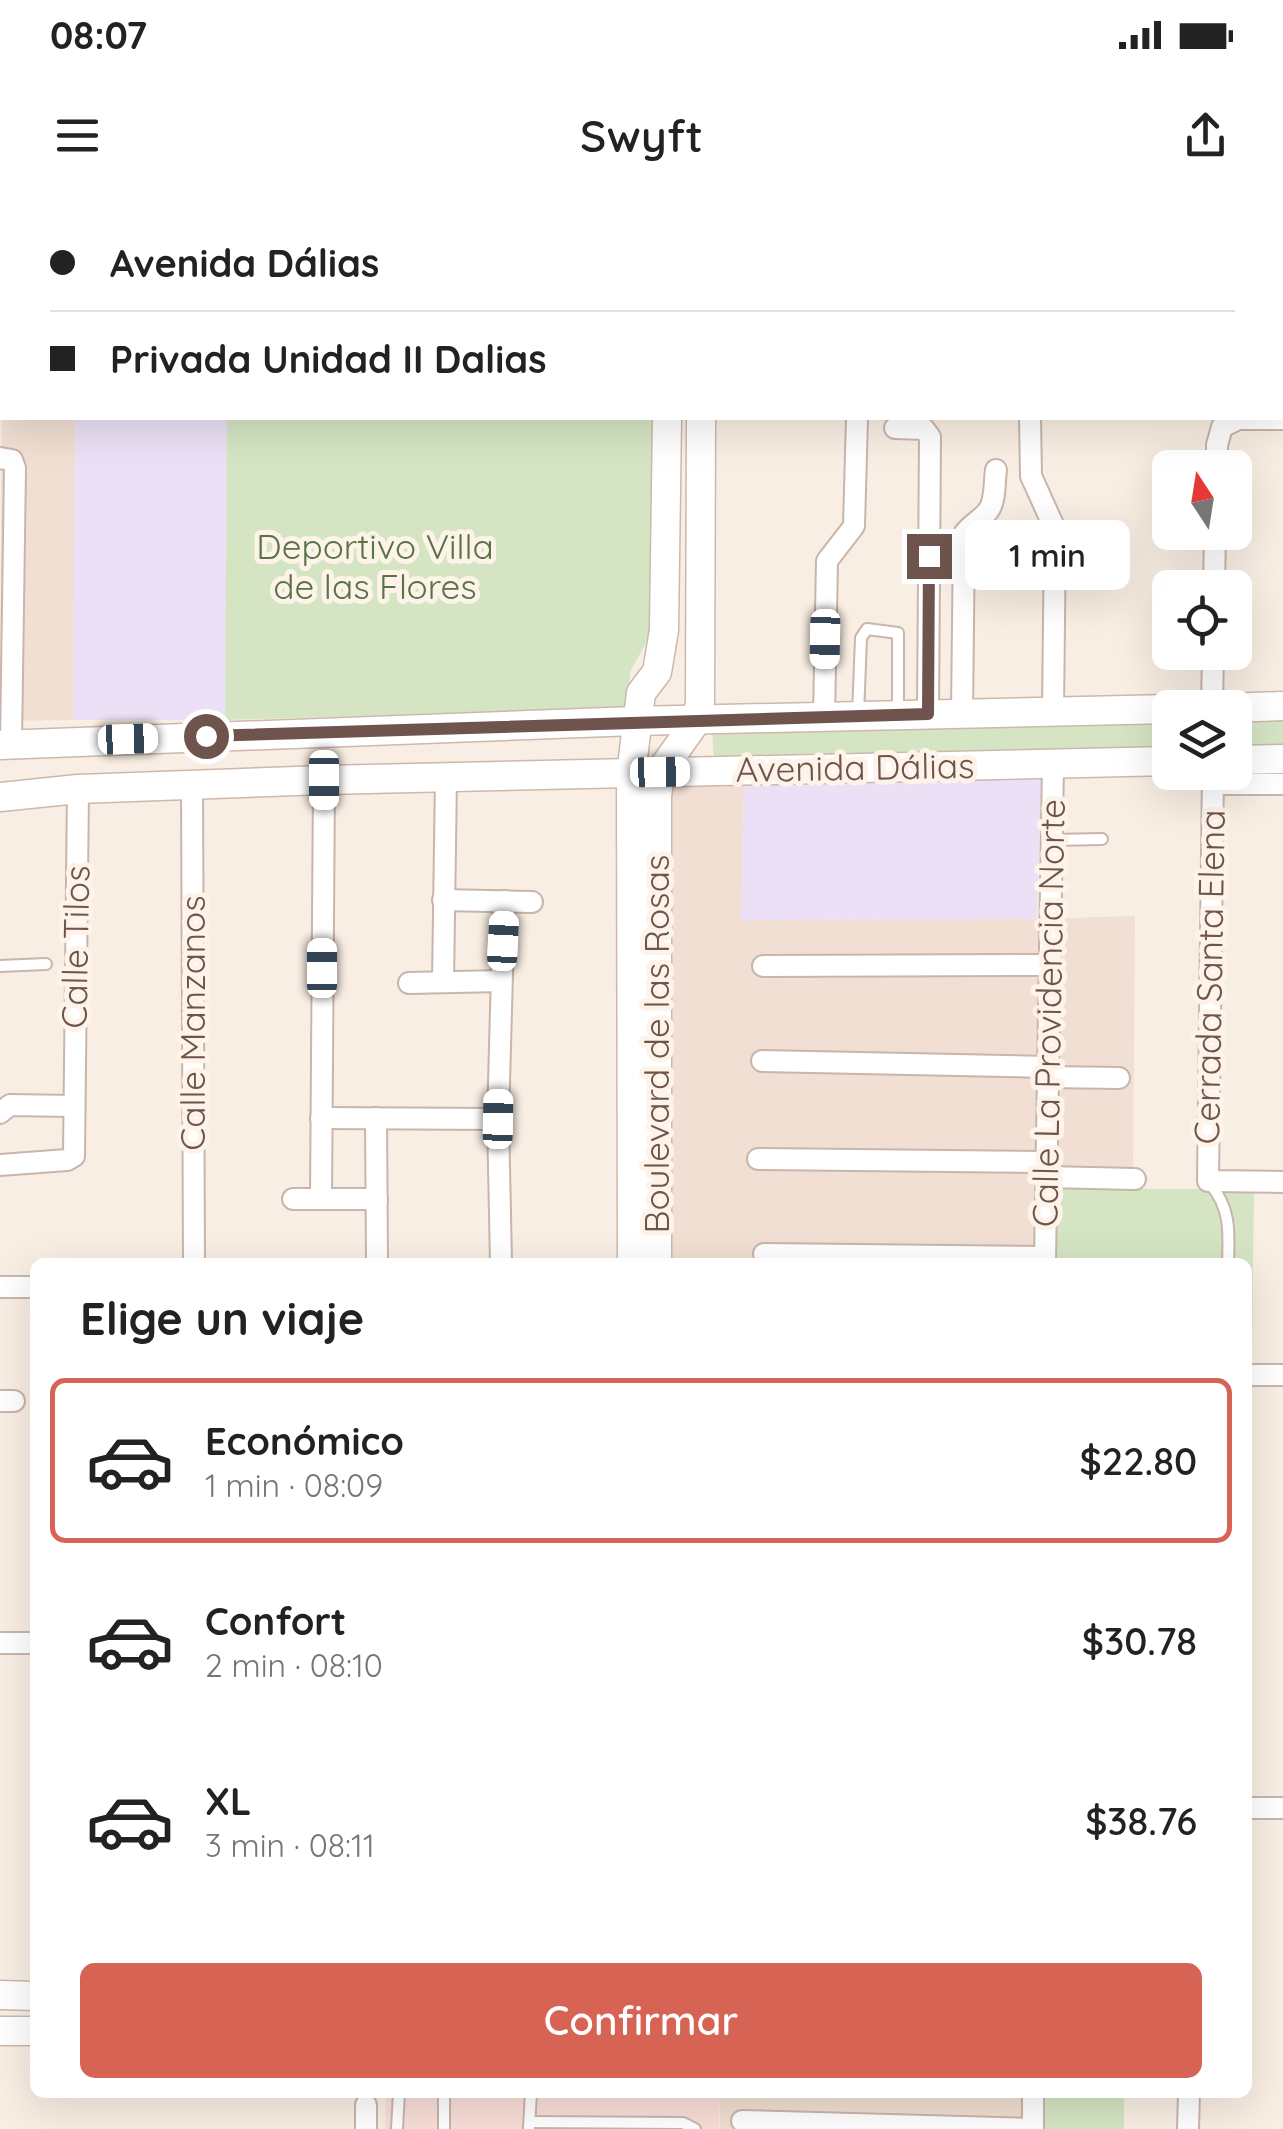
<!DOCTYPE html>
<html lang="es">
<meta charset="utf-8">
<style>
body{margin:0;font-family:Quicksand,sans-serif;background:#f6f6f6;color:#222;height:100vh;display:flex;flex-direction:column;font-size:38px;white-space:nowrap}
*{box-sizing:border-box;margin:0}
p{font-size:32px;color:#767676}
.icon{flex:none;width:55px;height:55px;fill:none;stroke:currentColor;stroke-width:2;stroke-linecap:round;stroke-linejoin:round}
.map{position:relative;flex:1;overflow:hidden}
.details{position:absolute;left:30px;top:1058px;width:1222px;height:840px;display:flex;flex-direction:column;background:#fff;border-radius:15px;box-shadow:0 10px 40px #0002}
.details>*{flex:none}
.guide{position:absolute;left:0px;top:0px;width:1285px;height:220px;box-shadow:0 10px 40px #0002;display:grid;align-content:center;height:220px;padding:0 50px;background:#fff}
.needle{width:65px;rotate:348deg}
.buttons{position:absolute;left:1152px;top:250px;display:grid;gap:20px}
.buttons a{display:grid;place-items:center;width:100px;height:100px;border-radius:15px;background:#fff;box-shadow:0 10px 40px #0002;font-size:50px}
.end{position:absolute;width:45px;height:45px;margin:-22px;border:12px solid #6e544c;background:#fff;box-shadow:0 0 0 5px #fff}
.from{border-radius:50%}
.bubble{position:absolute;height:70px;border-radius:15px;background:#fff;box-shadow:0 10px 40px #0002;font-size:32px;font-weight:600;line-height:70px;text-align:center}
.car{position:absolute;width:30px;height:60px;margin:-30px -15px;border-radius:12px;box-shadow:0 0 8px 2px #0007;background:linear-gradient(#fff 24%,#345 0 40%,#fff 0 76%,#345 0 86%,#fff 0)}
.guide b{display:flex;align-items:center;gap:35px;height:95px;font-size:38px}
.guide b+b{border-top:2px solid #e0e0e0}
.guide i{width:25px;height:25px;background:#222}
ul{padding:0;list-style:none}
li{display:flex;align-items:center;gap:30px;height:165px;margin:0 20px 15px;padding:0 30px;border:5px solid transparent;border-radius:15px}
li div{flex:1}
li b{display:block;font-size:38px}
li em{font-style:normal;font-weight:600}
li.selected{border-color:#d76355}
li>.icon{width:90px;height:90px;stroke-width:1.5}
h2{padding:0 50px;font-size:45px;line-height:120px}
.primary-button{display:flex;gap:20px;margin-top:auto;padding:20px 50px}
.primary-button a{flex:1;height:115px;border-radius:15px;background:#d76355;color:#fff;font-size:40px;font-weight:600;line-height:115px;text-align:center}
.status{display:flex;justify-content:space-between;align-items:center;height:70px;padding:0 50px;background:#fff;direction:ltr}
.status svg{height:28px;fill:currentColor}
header{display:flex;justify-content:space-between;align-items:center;height:130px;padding:0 50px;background:#fff;font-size:45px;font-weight:600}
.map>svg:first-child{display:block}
.residential{fill:#f0dfd2}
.commercial{fill:#f9ded8}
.education{fill:#ebe0f5}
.green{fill:#d5e5c4}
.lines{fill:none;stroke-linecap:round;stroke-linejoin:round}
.lane-casing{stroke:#c9b5ab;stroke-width:14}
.street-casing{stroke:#c9b5ab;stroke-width:24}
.secondary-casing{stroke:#ceb7ac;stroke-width:31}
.lane{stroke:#fff;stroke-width:10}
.street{stroke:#fff;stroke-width:20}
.secondary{stroke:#fff;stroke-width:28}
.route{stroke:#6e544c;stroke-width:12}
.labels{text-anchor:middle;stroke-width:10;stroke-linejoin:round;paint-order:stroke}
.park-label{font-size:35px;fill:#587345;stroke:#fdf3e9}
.street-label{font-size:35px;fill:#6e544c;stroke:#fdf3e9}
</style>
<div class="status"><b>08:07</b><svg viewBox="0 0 49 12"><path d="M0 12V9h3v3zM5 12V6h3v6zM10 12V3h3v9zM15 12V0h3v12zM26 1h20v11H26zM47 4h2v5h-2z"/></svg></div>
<header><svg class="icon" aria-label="menu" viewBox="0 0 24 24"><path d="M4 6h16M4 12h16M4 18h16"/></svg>Swyft<svg class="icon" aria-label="share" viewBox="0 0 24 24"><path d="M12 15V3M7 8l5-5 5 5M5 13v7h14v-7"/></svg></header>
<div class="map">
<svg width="1283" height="1929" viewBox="0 0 1283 1929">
<rect width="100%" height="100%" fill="#f9eee3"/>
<g class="residential">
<polygon points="2,143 2,218 75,218 73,520 0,521"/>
<polygon points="744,584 741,720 1037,719 1135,716 1133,967 1137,989 1136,1062 670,1062 672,586"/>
<rect x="720" y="1893" width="404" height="36"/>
</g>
<polygon class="commercial" points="386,1893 720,1893 719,1929 385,1929"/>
<g class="education">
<polygon points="75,218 227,218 225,520 73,520"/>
<polygon points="1041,577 1037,719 741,720 744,584"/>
</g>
<g class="green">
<polygon points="89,0 654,0 654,2 63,2"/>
<polygon points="227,218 654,218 657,423 630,472 628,508 225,520"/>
<polygon points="1283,515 1283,544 1235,545 1235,516"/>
<polygon points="1170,517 1170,547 714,558 712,531"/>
<polygon points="1061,989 1254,989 1252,1148 1248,1148 1248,1062 1057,1062 1058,995"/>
<rect x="1043" y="1893" width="81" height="36"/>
</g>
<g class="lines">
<g class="lane-casing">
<g id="lane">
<polyline points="1282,37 1283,37"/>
<polyline points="858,515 861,438 867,429 898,433 898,515"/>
<polyline points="1052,640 1102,639"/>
<polyline points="0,766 46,764"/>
<path d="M1210,984C1231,1008 1229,1033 1228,1062"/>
<polyline points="530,1922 683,1923 695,1929"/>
<polyline points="529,1928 531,1892"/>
<polyline points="397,1929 399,1892"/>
<polyline points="444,1929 444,1892"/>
</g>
</g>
<g class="street-casing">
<g id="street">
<polyline points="1030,218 1031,276 1055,329 1053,512"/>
<polyline points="895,228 924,229 930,237 928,514"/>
<polyline points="0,258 12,260 15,268 11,543"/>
<polyline points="1217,268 1217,245 1222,227 1238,219 1283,219"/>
<polyline points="1214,388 1215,332"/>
<polyline points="1212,508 1213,452"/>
<path d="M962,514L964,334C971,324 981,320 988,311C996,301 994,283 996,270"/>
<polyline points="824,517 827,361 854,326 857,218"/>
<polyline points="1213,572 1208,981 1283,982"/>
<polyline points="192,584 194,1062"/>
<polyline points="1213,584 1283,584"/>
<polyline points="443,700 532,702"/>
<polyline points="763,766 1050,765"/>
<polyline points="443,782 446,577"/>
<polyline points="409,783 501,781"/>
<polyline points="762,861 1048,867"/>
<polyline points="1048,877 1119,878"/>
<polyline points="0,913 10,905 74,906"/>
<polyline points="321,918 498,919"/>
<polyline points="376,918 377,1062"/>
<polyline points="758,959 1047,962"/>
<polyline points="0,965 67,960 74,956 78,589"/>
<polyline points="1046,977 1135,979"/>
<polyline points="293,999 377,999"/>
<polyline points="321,999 324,580"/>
<polyline points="764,1054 1045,1057"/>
<polyline points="501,1062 498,919 504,701"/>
<polyline points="1045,1062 1053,564"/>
<polyline points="0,1087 35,1087"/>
<polyline points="1248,1175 1283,1175"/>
<polyline points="0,1201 14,1201"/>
<polyline points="0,1443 35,1443"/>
<polyline points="1248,1608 1283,1608"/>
<polyline points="742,1921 1033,1929 1033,1892"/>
<polyline points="366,1929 366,1905"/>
<polyline points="1188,1929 1189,1892"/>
</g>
</g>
<g class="secondary-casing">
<g id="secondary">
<polyline points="671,0 671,2"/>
<polyline points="711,0 711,2"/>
<polyline points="1042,2 1063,0"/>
<polyline points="0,130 2,130"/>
<polyline points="1225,508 1283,506"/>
<polyline points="0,545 635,521 1170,509"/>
<polyline points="1235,560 1283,559"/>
<polyline points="0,597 78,589 324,580 1170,561"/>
<polyline points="632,1062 631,574 641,493 657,472 664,430 667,218"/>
<polyline points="657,1062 657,596 660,572 697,520 700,502 701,218"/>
<polyline points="0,1795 35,1796"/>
<polyline points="0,1831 35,1831"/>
</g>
</g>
<use href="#lane" class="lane"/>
<use href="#street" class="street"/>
<use href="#secondary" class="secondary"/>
</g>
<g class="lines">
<polyline class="route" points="206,536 928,514 929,356"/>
</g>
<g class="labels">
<g class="park-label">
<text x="375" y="359">Deportivo Villa<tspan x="375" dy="40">de las Flores</tspan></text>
</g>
<g class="street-label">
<text transform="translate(855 568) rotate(-1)" y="12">Avenida Dálias</text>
<text transform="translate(76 747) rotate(-89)" y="12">Calle Tilos</text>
<text transform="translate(1210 777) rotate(-89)" y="12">Cerrada Santa Elena</text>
<text transform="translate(1049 813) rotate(-89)" y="12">Calle La Providencia Norte</text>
<text transform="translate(193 823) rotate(-90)" y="12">Calle Manzanos</text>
<text transform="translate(657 844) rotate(-90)" y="12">Boulevard de las Rosas</text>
</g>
</g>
</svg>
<div class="buttons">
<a><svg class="needle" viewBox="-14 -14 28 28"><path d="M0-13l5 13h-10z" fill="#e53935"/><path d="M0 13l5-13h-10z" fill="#767676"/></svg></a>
<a><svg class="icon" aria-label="locate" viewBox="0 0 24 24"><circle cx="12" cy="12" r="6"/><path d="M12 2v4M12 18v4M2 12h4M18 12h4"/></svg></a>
<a><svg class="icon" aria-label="layers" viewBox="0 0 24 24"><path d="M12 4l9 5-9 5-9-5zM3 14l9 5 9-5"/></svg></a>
</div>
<i class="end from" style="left:206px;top:536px"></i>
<i class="end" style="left:929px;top:356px"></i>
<div class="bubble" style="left:965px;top:320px;width:165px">1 min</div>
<i class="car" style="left:825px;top:439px;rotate:181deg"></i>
<i class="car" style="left:128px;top:539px;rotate:88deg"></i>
<i class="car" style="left:660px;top:572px;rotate:89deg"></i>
<i class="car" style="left:324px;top:580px;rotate:180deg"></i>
<i class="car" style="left:503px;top:741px;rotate:3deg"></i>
<i class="car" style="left:322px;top:768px;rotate:0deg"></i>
<i class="car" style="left:498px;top:919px;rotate:1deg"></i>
<div class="guide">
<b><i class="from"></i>Avenida Dálias</b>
<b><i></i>Privada Unidad II Dalias</b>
</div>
<section class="details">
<h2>Elige un viaje</h2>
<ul>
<li class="selected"><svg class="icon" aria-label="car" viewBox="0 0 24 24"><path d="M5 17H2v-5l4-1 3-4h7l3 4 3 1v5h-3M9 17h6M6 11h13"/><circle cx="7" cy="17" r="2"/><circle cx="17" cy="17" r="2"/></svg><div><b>Económico</b><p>1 min · 08:09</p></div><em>$22.80</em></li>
<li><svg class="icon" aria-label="car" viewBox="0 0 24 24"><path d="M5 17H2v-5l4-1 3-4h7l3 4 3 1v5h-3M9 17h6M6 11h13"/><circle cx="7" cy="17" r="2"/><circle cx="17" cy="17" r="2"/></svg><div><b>Confort</b><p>2 min · 08:10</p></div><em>$30.78</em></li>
<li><svg class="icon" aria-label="car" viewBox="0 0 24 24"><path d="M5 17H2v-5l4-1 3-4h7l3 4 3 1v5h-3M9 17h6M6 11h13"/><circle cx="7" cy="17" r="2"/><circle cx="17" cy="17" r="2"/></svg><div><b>XL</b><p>3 min · 08:11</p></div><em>$38.76</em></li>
</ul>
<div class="primary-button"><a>Confirmar</a></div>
</section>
</div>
